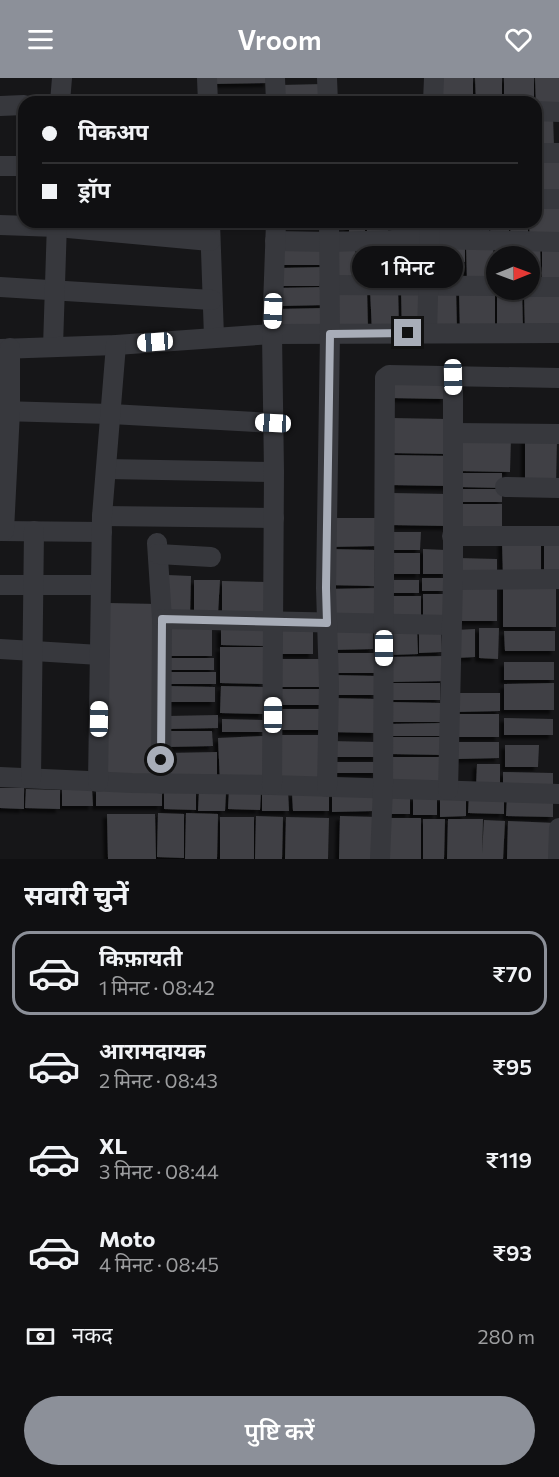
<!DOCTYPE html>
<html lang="hi">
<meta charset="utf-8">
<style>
body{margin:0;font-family:Commissioner,"Noto Sans Devanagari",sans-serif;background:#19191b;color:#f1f3f6;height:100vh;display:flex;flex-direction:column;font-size:22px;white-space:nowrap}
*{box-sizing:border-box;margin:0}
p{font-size:20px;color:#9c9d9f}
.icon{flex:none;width:33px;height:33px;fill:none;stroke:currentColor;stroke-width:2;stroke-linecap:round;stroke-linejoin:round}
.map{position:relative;height:781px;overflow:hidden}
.sheet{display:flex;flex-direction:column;background:#101012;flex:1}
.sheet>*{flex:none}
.banner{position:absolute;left:18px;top:18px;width:524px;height:132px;border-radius:18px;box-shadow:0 2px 4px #0004,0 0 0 2px #303032;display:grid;align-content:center;height:132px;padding:0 24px;background:#101012}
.needle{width:39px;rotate:89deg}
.fabs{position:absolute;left:486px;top:168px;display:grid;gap:12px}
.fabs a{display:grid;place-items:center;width:54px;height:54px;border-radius:50%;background:#101012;box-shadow:0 2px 4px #0004,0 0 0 2px #303032;font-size:30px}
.end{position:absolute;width:27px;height:27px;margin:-14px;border:8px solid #a8adb8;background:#111;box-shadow:0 0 0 3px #111}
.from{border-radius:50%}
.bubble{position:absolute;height:42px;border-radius:21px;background:#101012;box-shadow:0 2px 4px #0004,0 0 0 2px #303032;font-size:20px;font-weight:600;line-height:42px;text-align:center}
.car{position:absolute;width:18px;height:36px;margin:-18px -9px;border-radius:8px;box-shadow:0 0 4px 2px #0007;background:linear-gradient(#fff 24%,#345 0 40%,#fff 0 76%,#345 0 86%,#fff 0)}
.banner b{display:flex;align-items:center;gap:21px;height:57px;font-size:22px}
.banner b+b{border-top:2px solid #303032}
.banner i{width:15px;height:15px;background:#f1f3f6}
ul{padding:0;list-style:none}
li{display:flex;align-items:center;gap:18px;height:84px;margin:0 12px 9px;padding:0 12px;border:3px solid transparent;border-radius:18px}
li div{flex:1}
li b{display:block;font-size:22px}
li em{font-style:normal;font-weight:600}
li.active{border-color:#8c9099}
li>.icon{width:54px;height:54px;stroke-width:1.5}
h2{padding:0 24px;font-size:27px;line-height:72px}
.pay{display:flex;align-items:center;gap:15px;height:66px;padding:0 24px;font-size:22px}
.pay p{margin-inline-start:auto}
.action{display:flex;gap:12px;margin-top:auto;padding:12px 24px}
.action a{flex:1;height:69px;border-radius:36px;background:#8c9099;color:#fff;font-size:24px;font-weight:600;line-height:69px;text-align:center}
header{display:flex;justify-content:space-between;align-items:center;height:78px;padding:0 24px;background:#8c9099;color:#fff;font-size:27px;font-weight:600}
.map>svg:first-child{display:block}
.building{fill:#404145;filter:url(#shadow)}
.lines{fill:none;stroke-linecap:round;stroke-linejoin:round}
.minor{stroke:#37383d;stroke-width:20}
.route{stroke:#a8adb8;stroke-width:8}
</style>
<header><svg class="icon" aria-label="menu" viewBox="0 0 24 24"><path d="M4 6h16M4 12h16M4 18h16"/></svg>Vroom<svg class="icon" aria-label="heart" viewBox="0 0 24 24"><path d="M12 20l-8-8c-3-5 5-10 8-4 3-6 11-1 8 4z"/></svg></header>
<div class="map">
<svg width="559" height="781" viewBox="0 0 559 781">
<defs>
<filter id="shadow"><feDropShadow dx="-4" dy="4" stdDeviation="1.5" flood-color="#0009"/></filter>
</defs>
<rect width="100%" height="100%" fill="#161618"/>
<g class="building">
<polygon points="212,0 268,0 268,5 212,6"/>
<polygon points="442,0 473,0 473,24 443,24"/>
<polygon points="475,0 502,0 502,24 476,24"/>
<rect x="504" y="0" width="30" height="23"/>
<polygon points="535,0 559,0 559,26 536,27"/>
<polygon points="324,6 325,24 280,24 280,7"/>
<polygon points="536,37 553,37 554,70 536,71"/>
<rect x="537" y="79" width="22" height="36"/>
<polygon points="559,125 559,162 530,163 529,144 536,144 536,126"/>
<polygon points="349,144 365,144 365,160 349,161"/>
<rect x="367" y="144" width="21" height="17"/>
<polygon points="391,144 422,144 422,160 392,160"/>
<polygon points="439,144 469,144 469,159 439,160"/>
<polygon points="470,144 489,144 489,159 471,159"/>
<polygon points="490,144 509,144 509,162 491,162"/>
<polygon points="510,144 528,144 528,161 511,162"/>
<polygon points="423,163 423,199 403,199 403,164"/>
<polygon points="355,164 356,198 332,199 332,165"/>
<polygon points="357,164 377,164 378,199 358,200"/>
<polygon points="380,164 401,164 402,199 380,199"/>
<polygon points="466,165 493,165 494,202 467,202"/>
<polygon points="437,166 465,166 465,184 437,185"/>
<polygon points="521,166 521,178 496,178 496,167"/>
<polygon points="523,166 540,166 541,203 530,203 530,178 523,178"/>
<polygon points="542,166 559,166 559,203 542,204"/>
<polygon points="281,167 326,167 327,187 282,187"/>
<polygon points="326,189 326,208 282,208 282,190"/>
<polygon points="325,209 325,227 281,228 280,210"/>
<polygon points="370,210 398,210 399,253 372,254"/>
<polygon points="401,210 421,210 422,254 402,254"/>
<polygon points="367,212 368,252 334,253 333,213"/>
<polygon points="456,212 457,253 434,253 433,213"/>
<polygon points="495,212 495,252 460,253 459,213"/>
<polygon points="522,213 523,252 497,253 497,214"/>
<polygon points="559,214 559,253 525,253 524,215"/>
<polygon points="325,230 326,251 280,252 280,231"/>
<polygon points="392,301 445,302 445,321 392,320"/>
<polygon points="391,340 448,341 447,376 391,375"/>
<polygon points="460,360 511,360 510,394 460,393"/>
<polygon points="525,360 557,360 556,408 525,407"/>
<polygon points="391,377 449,378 449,408 391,407"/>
<polygon points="460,395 502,395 502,410 460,409"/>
<rect x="460" y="411" width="42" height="13"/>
<polygon points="391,415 449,416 448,448 391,447"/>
<polygon points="461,426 502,426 502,448 460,448"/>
<polygon points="329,440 378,440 378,468 329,469"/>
<polygon points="394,454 421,454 420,472 394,472"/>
<rect x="544" y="462" width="15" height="37"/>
<polygon points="502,463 541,463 541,497 503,498"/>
<polygon points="329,471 375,472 374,508 328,507"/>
<polygon points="423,471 446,472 446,496 423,496"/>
<rect x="394" y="475" width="26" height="21"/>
<polygon points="458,480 497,481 497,500 458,500"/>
<polygon points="167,497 191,498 190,537 166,536"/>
<rect x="422" y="500" width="22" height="13"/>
<polygon points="194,502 220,502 218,535 194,535"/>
<rect x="391" y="502" width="28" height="13"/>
<rect x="503" y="502" width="53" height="47"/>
<polygon points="222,503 270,504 270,536 222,536"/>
<polygon points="458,503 497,504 497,543 457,543"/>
<polygon points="379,510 379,537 330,538 330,511"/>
<polygon points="423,516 446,516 445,540 423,540"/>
<polygon points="392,518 421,518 421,540 391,540"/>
<polygon points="108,525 158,526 156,701 106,701"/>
<rect x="167" y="547" width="45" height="31"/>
<polygon points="373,549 373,571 331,572 331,550"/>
<polygon points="221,550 265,550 265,568 221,567"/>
<polygon points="479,550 499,550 498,581 479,580"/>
<rect x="278" y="551" width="35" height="25"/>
<polygon points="390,551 417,551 418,576 390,577"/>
<polygon points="475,551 475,579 455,580 455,552"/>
<polygon points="441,552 442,574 419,575 419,553"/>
<polygon points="504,553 555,553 555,573 505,573"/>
<polygon points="220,569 264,569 264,606 220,605"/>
<rect x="331" y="575" width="47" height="20"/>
<polygon points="444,578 444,603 390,604 390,579"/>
<rect x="168" y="580" width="46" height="12"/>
<rect x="282" y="581" width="45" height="28"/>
<rect x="504" y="584" width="50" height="18"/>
<rect x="168" y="594" width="48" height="12"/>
<polygon points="332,597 376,598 376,617 331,617"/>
<rect x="390" y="605" width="50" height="17"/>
<polygon points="554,605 554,632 504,632 504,606"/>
<polygon points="167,608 215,609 215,624 167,624"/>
<polygon points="221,608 264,609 263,636 220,635"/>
<polygon points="281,611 326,611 326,627 280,627"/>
<polygon points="455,615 500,615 500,633 455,634"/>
<polygon points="331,620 377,621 376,655 330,654"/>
<polygon points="391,624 441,625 441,644 391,644"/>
<rect x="278" y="631" width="49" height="21"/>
<rect x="455" y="636" width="44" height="23"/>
<polygon points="218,637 218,650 167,651 167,638"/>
<polygon points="504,640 553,641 553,657 504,657"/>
<polygon points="222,641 264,642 264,654 222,654"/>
<polygon points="443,645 443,658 390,658 390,646"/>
<polygon points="166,653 212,653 213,668 167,669"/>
<polygon points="276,657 324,657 324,700 277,700"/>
<polygon points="263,658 265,703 220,705 218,660"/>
<polygon points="391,659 443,659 443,677 391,676"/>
<polygon points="329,663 377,664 377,679 329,679"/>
<polygon points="456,664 499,664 499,680 457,681"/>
<polygon points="505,667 539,667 538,689 505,689"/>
<polygon points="217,674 217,703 167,704 167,675"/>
<polygon points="389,679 440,679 440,709 388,709"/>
<rect x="330" y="684" width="47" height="11"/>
<polygon points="477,686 500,686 500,710 476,710"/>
<polygon points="503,694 553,695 553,713 503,712"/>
<polygon points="0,710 24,710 24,731 0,730"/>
<polygon points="26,711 60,712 60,731 25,730"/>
<polygon points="62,711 92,711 93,728 62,728"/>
<rect x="96" y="711" width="66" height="17"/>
<polygon points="164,712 196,713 196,732 164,731"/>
<polygon points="229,712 261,714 260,732 228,731"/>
<polygon points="199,713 226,714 225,733 198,733"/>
<polygon points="262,713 288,713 289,733 262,733"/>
<polygon points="374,714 374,733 332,734 332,715"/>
<polygon points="292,715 329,715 329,733 293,733"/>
<rect x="387" y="717" width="23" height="19"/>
<polygon points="437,718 437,737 413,737 413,719"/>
<polygon points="469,718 504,719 504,736 468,735"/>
<polygon points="440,719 466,719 466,738 440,739"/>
<polygon points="507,719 553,720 553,739 506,738"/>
<polygon points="158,735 184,736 184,780 157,779"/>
<polygon points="186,735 218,736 217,781 185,781"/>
<polygon points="107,736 155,736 156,781 108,781"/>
<polygon points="256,738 283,739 282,781 255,781"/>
<polygon points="340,738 376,739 374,781 339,781"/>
<rect x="220" y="739" width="34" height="42"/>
<polygon points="286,739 329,740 328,781 285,781"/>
<rect x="387" y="740" width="34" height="41"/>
<polygon points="423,741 445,741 444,781 423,781"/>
<polygon points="448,741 483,741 482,776 484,742 505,743 503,781 447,781"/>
<polygon points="508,743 556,745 554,781 507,781"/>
</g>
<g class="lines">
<g class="minor">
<polyline points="207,0 208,24"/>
<polyline points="275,0 276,24"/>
<polyline points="327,0 328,24"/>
<polyline points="60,24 62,0"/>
<polyline points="433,24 434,0"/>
<polyline points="0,28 24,27"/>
<polyline points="536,33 559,34"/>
<polyline points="536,75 559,75"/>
<polyline points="0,88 24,88"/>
<polyline points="536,121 559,121"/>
<polyline points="210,144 214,259"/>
<polyline points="0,147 57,149 210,163"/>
<polyline points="275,163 329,164 429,161 559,164"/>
<polyline points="329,207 496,208"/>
<polyline points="0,209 212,222"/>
<polyline points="530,209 559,209"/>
<polyline points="427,255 430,144"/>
<polyline points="53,269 57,144"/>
<polyline points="0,271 116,267 272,256 559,255"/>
<polyline points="0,333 111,336 273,345"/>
<polyline points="454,355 559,356"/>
<polyline points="107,391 274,394"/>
<polyline points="505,409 559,410"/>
<polyline points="102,438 274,440"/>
<polyline points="0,453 102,454"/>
<polyline points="4,453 10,333 10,270"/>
<polyline points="452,458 559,458"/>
<polyline points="157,465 162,541 161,706"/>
<polyline points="158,476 211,479"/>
<polyline points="453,502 559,501"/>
<polyline points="0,507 101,507"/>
<polyline points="162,541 451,547"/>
<polyline points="0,571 100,577"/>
<polyline points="0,699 132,705 272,707 559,716"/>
<polyline points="31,700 34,453"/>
<polyline points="98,704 102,438 116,267"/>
<polyline points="272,707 274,394 272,256 276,144"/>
<polyline points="327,709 329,607 326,510 330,256 329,144"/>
<polyline points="448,712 453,502 453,299"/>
<polyline points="380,781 383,710 385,300 389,297 559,300"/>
<polyline points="558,781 559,750"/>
</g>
</g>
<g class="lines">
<polyline class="route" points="161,682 162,541 327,545 326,510 330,256 408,255"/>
</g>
</svg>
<div class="fabs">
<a><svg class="needle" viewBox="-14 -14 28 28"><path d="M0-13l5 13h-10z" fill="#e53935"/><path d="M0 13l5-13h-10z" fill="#9c9d9f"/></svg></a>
</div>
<i class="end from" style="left:161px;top:682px"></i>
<i class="end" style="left:408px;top:255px"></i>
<div class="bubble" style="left:352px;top:168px;width:111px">1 मिनट</div>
<i class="car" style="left:273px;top:233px;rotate:182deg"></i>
<i class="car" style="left:155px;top:264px;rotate:266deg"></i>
<i class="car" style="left:453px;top:299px;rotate:179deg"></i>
<i class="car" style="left:273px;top:345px;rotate:273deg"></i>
<i class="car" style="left:384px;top:570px;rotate:180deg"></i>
<i class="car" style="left:273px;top:637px;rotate:0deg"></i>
<i class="car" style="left:99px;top:641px;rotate:1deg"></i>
<div class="banner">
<b><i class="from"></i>पिकअप</b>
<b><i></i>ड्रॉप</b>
</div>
</div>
<section class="sheet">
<h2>सवारी चुनें</h2>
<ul>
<li class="active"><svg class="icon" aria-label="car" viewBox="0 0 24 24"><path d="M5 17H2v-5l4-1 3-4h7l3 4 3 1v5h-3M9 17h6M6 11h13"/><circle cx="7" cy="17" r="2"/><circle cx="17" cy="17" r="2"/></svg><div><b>किफ़ायती</b><p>1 मिनट · 08:42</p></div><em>₹70</em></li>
<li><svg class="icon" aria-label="car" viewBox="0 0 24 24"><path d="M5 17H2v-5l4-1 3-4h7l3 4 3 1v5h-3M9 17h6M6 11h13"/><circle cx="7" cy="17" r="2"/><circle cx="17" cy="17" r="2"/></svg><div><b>आरामदायक</b><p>2 मिनट · 08:43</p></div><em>₹95</em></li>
<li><svg class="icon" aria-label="car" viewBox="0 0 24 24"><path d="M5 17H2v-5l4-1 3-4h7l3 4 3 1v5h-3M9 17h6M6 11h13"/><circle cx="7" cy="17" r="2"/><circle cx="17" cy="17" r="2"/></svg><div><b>XL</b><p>3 मिनट · 08:44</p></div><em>₹119</em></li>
<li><svg class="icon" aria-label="car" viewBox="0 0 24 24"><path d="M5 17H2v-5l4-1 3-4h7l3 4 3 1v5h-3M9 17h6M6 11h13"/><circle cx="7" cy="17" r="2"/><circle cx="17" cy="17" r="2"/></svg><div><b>Moto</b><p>4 मिनट · 08:45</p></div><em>₹93</em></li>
</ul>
<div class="pay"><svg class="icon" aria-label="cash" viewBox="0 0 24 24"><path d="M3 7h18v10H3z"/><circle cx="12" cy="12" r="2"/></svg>नकद<p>280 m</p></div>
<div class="action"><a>पुष्टि करें</a></div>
</section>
